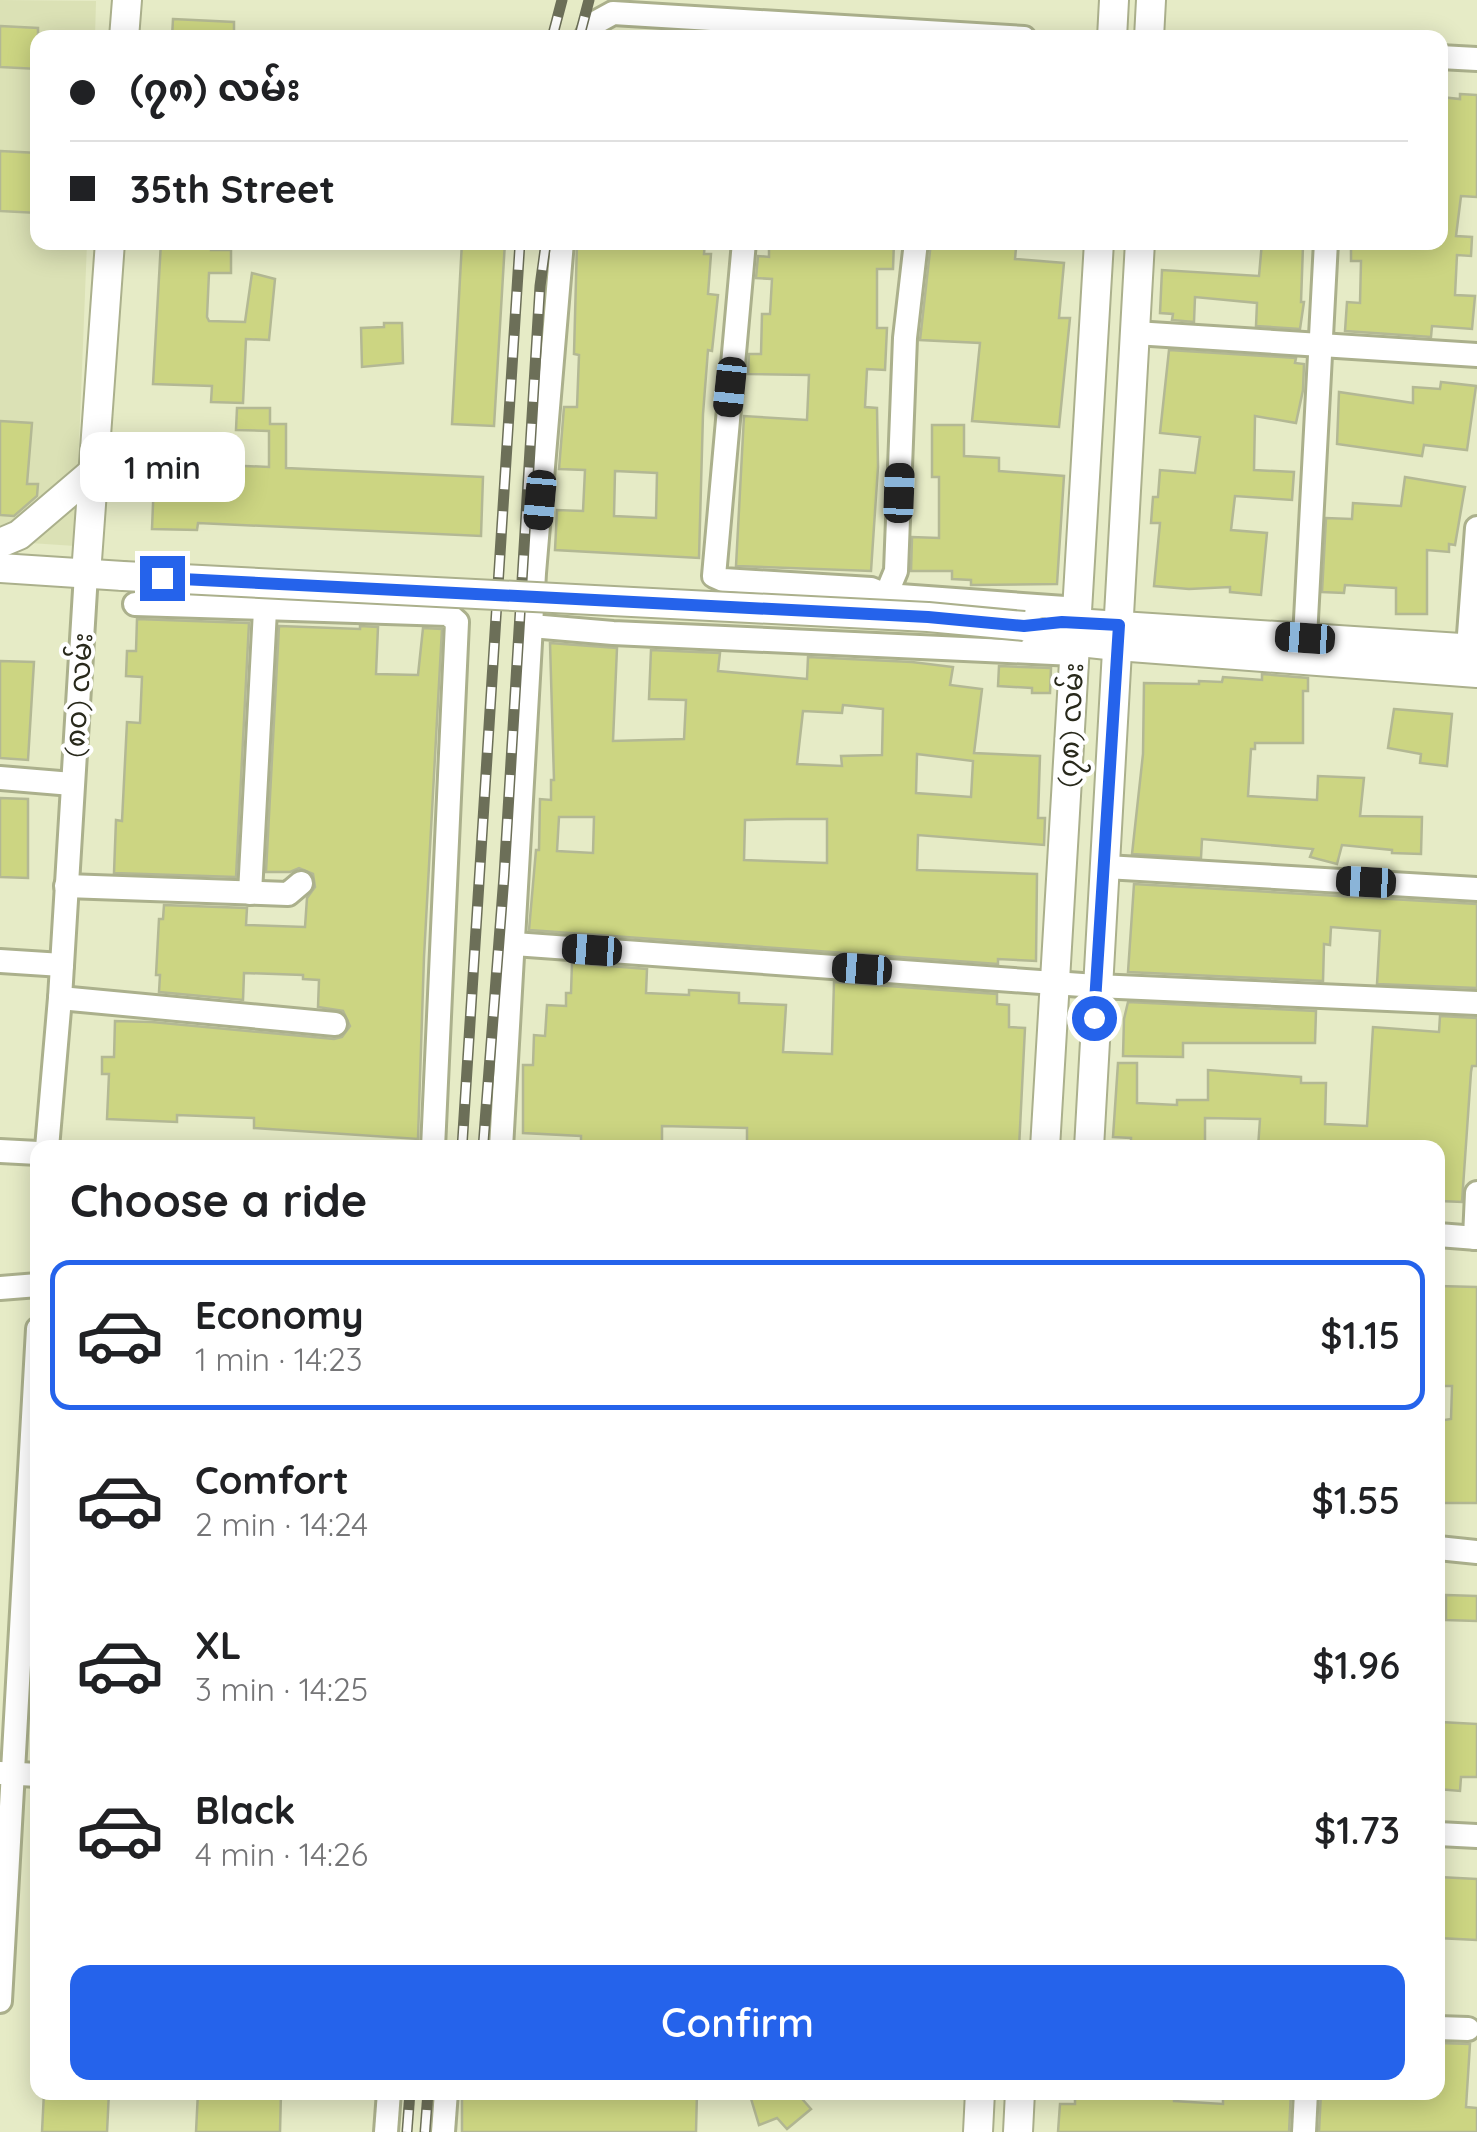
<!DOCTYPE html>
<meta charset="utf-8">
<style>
body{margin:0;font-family:Quicksand,"Noto Sans Myanmar",sans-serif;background:#f2f2f2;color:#202124;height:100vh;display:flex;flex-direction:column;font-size:38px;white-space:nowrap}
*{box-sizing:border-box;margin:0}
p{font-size:32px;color:#757577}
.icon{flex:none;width:55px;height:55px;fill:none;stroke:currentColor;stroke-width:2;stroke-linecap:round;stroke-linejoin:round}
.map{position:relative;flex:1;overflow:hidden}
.drawer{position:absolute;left:30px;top:1140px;width:1415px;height:960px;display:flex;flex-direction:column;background:#fff;border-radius:20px;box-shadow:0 5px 25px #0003}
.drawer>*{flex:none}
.hud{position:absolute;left:30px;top:30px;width:1418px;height:220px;border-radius:20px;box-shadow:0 5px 25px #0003;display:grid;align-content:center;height:220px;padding:0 40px;background:#fff}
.end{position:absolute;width:45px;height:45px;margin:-22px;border:12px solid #2563eb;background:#fff;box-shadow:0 0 0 5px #fff}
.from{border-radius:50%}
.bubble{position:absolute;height:70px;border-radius:20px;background:#fff;box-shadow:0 5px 25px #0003;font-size:32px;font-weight:600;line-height:70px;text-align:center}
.car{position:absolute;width:30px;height:60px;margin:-30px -15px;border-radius:12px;box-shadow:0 0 8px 2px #0007;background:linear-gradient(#222 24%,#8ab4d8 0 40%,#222 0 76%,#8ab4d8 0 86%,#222 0)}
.hud b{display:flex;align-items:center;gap:35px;height:95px;font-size:38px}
.hud b+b{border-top:2px solid #e0e0e0}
.hud i{width:25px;height:25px;background:#202124}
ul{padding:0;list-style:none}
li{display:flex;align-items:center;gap:30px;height:150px;margin:0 20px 15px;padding:0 20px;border:5px solid transparent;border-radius:20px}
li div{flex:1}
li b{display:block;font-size:38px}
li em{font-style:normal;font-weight:600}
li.current{border-color:#2563eb}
li>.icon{width:90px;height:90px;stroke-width:1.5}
h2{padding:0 40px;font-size:45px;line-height:120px}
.action{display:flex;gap:20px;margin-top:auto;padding:20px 40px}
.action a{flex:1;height:115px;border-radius:20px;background:#2563eb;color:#fff;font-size:40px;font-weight:600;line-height:115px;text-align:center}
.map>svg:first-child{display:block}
.built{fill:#dbe1b5}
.building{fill:#ccd582;stroke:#b3b894;stroke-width:2.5;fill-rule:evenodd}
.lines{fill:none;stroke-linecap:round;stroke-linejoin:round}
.minor-casing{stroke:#abb08c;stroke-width:28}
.major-casing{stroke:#abb08c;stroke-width:32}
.minor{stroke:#fff;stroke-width:22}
.major{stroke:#fff;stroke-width:28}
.rail-casing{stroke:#6c6f58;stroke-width:11}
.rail{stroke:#fff;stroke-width:8;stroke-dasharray:22;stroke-linecap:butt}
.major-bridge-casing{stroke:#abb08c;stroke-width:32;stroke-linecap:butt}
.major-bridge{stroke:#fff;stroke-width:28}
.route{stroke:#2563eb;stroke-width:12}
.labels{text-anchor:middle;stroke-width:8;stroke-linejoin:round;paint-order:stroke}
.street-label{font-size:28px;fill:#28291b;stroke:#fff}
</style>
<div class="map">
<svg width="1477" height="2132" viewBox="0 0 1477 2132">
<rect width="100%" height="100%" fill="#e6ebc6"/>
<polygon class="built" points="0,0 96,1 95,37 38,38 38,242 87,243 75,546 0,541"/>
<g class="building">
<polygon points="173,19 234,22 234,38 172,38"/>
<polygon points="0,26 38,28 38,69 0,67"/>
<polygon points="1460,94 1477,95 1477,197 1461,196 1456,236 1472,237 1471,256 1457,255 1455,295 1475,296 1472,329 1432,326 1431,337 1345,331 1347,302 1360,303 1361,261 1351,261 1351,242 1440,242 1440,97 1460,99"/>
<polygon points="0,151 38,153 38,213 0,211"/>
<polygon points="161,242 211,242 211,250 231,250 231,273 209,273 207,317 209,321 245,322 252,273 275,279 269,340 246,339 243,403 211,402 212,386 153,384"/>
<polygon points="462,242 505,242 494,426 452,424"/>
<path d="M577,242H705L704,254H711L708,294L718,295L712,351L708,350L703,414L699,558L555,550L557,510L583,511L585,470L559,469L564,407H577L579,355L574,354ZM615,471L657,473L656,518L614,516Z"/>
<polygon points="769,242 894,242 893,269 877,269 877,328 887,328 885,370 867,369 865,407 877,408 878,467 871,571 736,566 744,416 807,420 809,375 748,374 749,354 761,354 762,314 770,314 772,279 756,278 758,256 769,257"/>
<polygon points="931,242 978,242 977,246 1016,248 1015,259 1064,263 1059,318 1070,318 1059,427 972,421 980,343 920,340"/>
<polygon points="1262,242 1303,246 1301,302 1304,302 1300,329 1256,326 1257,303 1195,297 1194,322 1172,320 1173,314 1160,313 1162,270 1259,276"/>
<polygon points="384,323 402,323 403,363 362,367 361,328 384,327"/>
<polygon points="1169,350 1296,358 1295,363 1304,364 1303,390 1296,423 1255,416 1254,470 1294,472 1292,500 1235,496 1231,530 1267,533 1261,595 1230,592 1230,587 1189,589 1154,586 1160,523 1151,523 1153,497 1158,497 1160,470 1195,473 1200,437 1160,433"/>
<polygon points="1441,382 1476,386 1467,450 1424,445 1422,456 1337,444 1339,392 1413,403 1413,387 1440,389"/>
<polygon points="237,408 270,408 270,424 286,424 286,468 483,477 481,536 198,523 197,530 152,529 155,455 200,456 199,464 269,467 269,431 236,430"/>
<polygon points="0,421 32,423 27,484 38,484 37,496 14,516 0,515"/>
<polygon points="932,425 964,425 964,456 999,458 999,471 1064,476 1057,584 971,585 971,580 952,579 952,571 911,571 912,537 939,538 939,477 932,477"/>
<polygon points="1405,477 1465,487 1455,545 1449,544 1449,552 1427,550 1427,614 1396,614 1396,588 1345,585 1344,593 1322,592 1326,518 1352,519 1353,503 1401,506"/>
<polygon points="137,619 249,623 236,877 114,873 116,820 122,821 127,722 140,723 142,677 126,676 127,651 136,651"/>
<polygon points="279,626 360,629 360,626 378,627 376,674 418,675 423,628 442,629 424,957 418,1139 254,1128 254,1118 177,1115 177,1122 107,1119 109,1074 102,1074 102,1057 114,1057 115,1021 152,1022 334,1039 342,1037 350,1026 343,1011 318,1007 319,980 303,979 303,975 244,973 243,1000 159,992 160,975 156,975 159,919 163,919 164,905 247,908 246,925 305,927 307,898 315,887 313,874 299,868 290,872 266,872"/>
<path d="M550,643L617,648L613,741L684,739L686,700L649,699L651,650L720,653L718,671L807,679L808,657L912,662L953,667L950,685L982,689L974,753L1040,756L1038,818H1045L1044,845L918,835L917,870L1037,874L1036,961L998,959V964L529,930L536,850H539L540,799L551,800V780H554ZM843,705L883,709L882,755L841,756L842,766L797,764L803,711L842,713ZM917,754L973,761L971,797L916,793ZM559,817H594L593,853L557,851ZM787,819H827V863L744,860L745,820Z"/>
<polygon points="0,661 34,662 28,760 0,758"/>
<polygon points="999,666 1051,668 1050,693 1032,693 1032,688 998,686"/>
<polygon points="1262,674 1308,678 1308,691 1303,691 1303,743 1255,743 1255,749 1251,749 1248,796 1317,800 1318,776 1364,778 1360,816 1422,817 1421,854 1392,853 1392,850 1342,845 1337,864 1310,857 1313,849 1202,839 1201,858 1132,854 1143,754 1144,683 1199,684 1199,681 1222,682 1223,677 1262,680"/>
<polygon points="1394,709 1452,714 1447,766 1420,763 1421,754 1388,748"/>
<polygon points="0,798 28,799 28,878 0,877"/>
<polygon points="1134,884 1477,904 1477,988 1377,984 1380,931 1331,927 1330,945 1324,944 1323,981 1128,972"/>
<polygon points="572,963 647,969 646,993 689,995 689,990 739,993 739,1003 786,1005 783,1052 832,1054 834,982 997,994 997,1004 1009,1005 1009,1027 1025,1028 1019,1148 899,1145 899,1148 747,1148 747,1128 662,1126 662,1148 581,1148 581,1136 523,1133 523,1065 533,1065 534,1035 545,1036 547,1005 566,1006 566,993 571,993"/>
<polygon points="1128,1002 1316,1011 1315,1043 1183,1043 1183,1057 1123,1056 1124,1019"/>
<polygon points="1440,1016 1477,1018 1477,1066 1472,1066 1471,1072 1462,1202 1440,1201 1438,1148 1258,1148 1260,1119 1205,1118 1205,1148 1131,1148 1131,1138 1113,1137 1118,1063 1137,1063 1137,1103 1177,1105 1177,1100 1208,1100 1208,1070 1301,1077 1301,1083 1326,1083 1325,1124 1367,1126 1373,1027 1439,1032"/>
<polygon points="1438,1286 1477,1287 1477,1503 1438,1503 1438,1421 1451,1419 1452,1386 1438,1386"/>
<polygon points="1446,1595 1477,1596 1477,1621 1446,1620"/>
<polygon points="1440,1722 1477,1724 1477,1777 1461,1777 1460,1791 1438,1789"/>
<polygon points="1439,1877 1477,1879 1477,1940 1438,1938"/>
<polygon points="1438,2043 1470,2044 1466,2107 1477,2108 1477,2132 1319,2132 1321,2092 1438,2092"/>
<polygon points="44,2092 109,2092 107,2132 42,2132"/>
<polygon points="198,2092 281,2092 280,2132 196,2132"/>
<polygon points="462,2092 505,2092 505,2097 557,2098 557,2092 697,2092 696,2132 462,2132"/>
<polygon points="749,2092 796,2092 811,2109 787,2129 777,2118 759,2125"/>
<polygon points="1096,2092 1174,2092 1174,2101 1223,2104 1223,2092 1291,2092 1289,2132 1058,2132 1060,2104 1075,2104 1075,2096 1096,2096"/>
</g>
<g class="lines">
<g class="minor-casing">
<g id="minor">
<polyline points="586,38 593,24 613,13 1024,38"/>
<polyline points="1440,57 1477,59"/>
<polyline points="744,242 714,576 723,580 871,589 886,595 896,571 905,338 916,242"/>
<polyline points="1135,333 1477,355"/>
<polyline points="886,595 1079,609"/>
<polyline points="135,604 448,614 457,622 433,1148"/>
<polyline points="531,626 613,633 1074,654"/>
<polyline points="1305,638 1326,242"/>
<polyline points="1468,648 1477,528"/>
<polyline points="0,778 72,784"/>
<polyline points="1106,867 1477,889"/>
<polyline points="66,886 288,894 301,883"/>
<polyline points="250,893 265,610"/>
<polyline points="514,944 1096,986 1477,1003"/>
<polyline points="0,961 62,965"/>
<polyline points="60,998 335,1024"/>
<polyline points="47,1148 60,998 86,574"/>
<polyline points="501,1148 534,573 562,242"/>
<polyline points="0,1151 38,1153"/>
<polyline points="1438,1235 1477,1238"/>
<polyline points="1475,1238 1477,1193"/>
<polyline points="0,1288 38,1285"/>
<polyline points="1438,1548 1477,1552"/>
<polyline points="0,1773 38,1775"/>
<polyline points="1438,1834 1477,1836"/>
<polyline points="0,2001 38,1329"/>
<polyline points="1438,2028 1468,2029"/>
<polyline points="386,2132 389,2092"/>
<polyline points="443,2132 446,2092"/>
<polyline points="1304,2132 1306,2092"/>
</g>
</g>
<g class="major-casing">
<g id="major">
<polyline points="124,38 127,0"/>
<polyline points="1112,38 1114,0"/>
<polyline points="1149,38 1151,0"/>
<polyline points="0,543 19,535 93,472"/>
<polyline points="0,568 123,576"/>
<polyline points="86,574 110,242"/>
<polyline points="1059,622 1477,649"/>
<polyline points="1024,626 1061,640 1117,646 1477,673"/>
<polyline points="1045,1148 1099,242"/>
<polyline points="1089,1148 1140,242"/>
<polyline points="978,2132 980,2092"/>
<polyline points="1018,2132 1020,2092"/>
</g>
</g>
<use href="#minor" class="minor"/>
<use href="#major" class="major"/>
<g class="rail-casing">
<g id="rail">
<polyline points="552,38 562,0"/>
<polyline points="579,38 589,0"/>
<polyline points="462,1148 520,242"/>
<polyline points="483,1148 504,876 540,286 546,242"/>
<polyline points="407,2132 410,2092"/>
<polyline points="425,2132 428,2092"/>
</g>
</g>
<use href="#rail" class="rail"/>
<g class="major-bridge-casing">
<polyline id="major-bridge" points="123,576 928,617 1024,626"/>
</g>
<use href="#major-bridge" class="major-bridge"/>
</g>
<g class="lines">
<polyline class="route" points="162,578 928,617 1024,626 1062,622 1119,625 1094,1018"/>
</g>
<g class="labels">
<g class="street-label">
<text transform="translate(78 695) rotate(-86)" y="10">(၈၀) လမ်း</text>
<text transform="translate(1070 725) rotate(-87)" y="10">(၇၈) လမ်း</text>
</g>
</g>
</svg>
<i class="end from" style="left:1094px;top:1018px"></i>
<i class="end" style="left:162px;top:578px"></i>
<div class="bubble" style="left:80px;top:432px;width:165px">1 min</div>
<i class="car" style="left:730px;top:387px;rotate:186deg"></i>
<i class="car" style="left:899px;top:493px;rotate:2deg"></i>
<i class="car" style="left:540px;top:500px;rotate:185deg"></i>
<i class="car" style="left:1305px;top:638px;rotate:274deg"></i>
<i class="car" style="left:1366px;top:882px;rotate:273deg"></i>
<i class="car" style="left:592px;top:950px;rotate:274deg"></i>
<i class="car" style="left:862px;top:969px;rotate:274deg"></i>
<div class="hud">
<b><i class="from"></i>(၇၈) လမ်း</b>
<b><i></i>35th Street</b>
</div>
<section class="drawer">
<h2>Choose a ride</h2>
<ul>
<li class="current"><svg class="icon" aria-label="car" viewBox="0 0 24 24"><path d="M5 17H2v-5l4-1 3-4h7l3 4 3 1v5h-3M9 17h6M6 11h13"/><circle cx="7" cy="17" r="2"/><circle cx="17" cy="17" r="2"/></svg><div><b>Economy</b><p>1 min · 14:23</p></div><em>$1.15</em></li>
<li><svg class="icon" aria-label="car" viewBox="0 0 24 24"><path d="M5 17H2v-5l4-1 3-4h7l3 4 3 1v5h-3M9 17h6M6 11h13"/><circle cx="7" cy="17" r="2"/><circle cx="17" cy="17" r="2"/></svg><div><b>Comfort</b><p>2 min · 14:24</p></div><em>$1.55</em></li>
<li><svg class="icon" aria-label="car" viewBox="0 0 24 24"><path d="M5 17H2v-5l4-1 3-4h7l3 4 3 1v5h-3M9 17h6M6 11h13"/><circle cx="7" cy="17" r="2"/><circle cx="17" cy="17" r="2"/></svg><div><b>XL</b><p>3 min · 14:25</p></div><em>$1.96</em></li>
<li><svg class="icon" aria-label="car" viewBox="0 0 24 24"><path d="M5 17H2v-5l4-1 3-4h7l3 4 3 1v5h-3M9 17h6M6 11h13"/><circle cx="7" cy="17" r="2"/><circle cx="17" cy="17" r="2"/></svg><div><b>Black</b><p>4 min · 14:26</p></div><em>$1.73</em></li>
</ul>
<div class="action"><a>Confirm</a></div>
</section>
</div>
